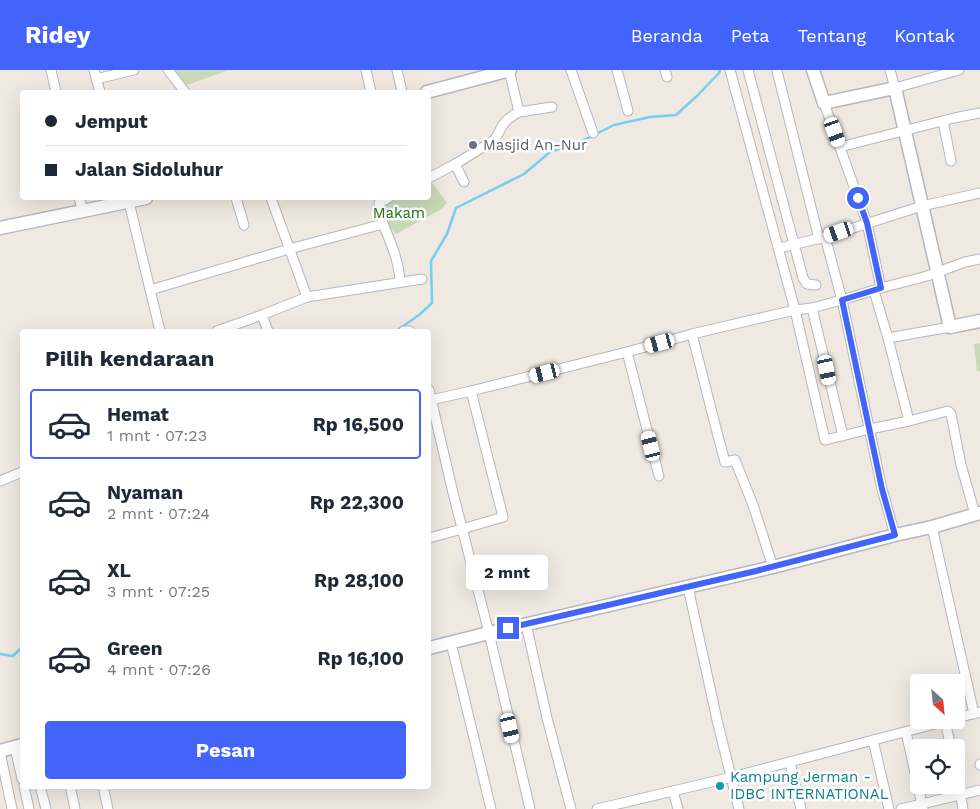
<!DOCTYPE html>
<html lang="id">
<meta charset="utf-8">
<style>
body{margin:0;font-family:"Work Sans",sans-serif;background:#f6f6f7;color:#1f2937;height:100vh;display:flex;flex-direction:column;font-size:19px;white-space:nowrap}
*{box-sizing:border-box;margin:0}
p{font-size:16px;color:#747a83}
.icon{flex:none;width:28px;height:28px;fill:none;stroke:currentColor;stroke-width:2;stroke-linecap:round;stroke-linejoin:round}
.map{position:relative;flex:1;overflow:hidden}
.side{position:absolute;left:20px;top:259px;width:411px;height:460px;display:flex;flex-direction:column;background:#fff;border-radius:5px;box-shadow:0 5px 20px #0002}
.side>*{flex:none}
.banner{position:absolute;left:20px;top:20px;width:411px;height:110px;border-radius:5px;box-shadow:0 5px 20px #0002;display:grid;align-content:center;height:110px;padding:0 25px;background:#fff}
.needle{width:32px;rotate:153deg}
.fabs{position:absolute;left:910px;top:604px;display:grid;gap:10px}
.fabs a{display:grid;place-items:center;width:55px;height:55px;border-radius:5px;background:#fff;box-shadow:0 5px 20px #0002;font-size:25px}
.end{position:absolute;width:22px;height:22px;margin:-11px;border:6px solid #4264fb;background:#fff;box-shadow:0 0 0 2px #fff}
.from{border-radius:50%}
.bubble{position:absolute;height:35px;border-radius:5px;background:#fff;box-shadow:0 5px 20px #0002;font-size:16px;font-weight:700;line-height:35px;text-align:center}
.car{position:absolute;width:15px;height:30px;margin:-15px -8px;border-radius:6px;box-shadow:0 0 4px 1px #0007;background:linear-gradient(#fff 24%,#345 0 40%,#fff 0 76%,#345 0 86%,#fff 0)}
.banner b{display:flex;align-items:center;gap:18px;height:48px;font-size:19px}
.banner b+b{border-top:1px solid #e0e1e3}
.banner i{width:12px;height:12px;background:#1f2937}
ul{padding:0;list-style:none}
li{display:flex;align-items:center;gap:15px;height:70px;margin:0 10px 8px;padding:0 15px;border:2px solid transparent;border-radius:5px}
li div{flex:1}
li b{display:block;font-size:19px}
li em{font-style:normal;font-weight:700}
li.current{border-color:#4264fb}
li>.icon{width:45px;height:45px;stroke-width:1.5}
h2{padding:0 25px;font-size:22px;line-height:60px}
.cta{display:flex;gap:10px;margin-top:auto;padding:10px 25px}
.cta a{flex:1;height:58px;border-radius:5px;background:#4264fb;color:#fff;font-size:20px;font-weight:700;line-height:58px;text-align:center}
header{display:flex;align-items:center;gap:30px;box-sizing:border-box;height:70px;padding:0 25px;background:#4264fb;color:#fff}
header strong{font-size:24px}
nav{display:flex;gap:28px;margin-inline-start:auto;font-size:18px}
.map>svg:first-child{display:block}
.cemetery{fill:#c8d9b8}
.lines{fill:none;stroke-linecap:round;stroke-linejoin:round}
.stream{stroke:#75cff0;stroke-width:2.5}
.street-casing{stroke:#b4b7c1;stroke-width:11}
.secondary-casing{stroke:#b4b7c1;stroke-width:15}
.street{stroke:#fff;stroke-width:9}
.secondary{stroke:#fff;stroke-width:12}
.route{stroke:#4264fb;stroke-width:6}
.worship-dot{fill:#6b7280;stroke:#fff;stroke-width:2}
.culture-dot{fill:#0f9aa8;stroke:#fff;stroke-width:2}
.labels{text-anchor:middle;stroke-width:5;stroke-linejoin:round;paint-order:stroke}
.worship-label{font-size:15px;fill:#5b616d;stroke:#fff;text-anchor:start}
.park-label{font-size:15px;fill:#2c6e1b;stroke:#fff}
.culture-label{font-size:15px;fill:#0d838f;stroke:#fff;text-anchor:start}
</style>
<header>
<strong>Ridey</strong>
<nav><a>Beranda</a><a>Peta</a><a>Tentang</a><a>Kontak</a></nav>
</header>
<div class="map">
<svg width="980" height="739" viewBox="0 0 980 739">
<rect width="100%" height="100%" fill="#efe9e1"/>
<g class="cemetery">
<polygon points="172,0 229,0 184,16"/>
<polygon points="430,110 447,133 440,140 396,164 386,155 382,132 392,128 429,128 429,111"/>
<polygon points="980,273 980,301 977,301 974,274"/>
</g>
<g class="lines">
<g class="stream">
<polyline points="396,261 419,245 432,233 431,191 447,164 456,138 524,104 550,82 586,69 614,55 650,47 676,45 697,26 719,3 720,0"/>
<polyline points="0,584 13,586 22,577"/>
</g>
<g class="street-casing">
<g id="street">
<polyline points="51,0 56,22"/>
<polyline points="94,0 100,22"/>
<polyline points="168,0 185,22"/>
<polyline points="366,0 371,22"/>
<polyline points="397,0 402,22"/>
<polyline points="509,0 519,42 552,37"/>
<polyline points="571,0 593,63"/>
<polyline points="617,0 628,41"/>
<polyline points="665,0 667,7"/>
<polyline points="730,0 795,240 825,370 870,359 909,351 948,341 951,344 961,395 975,444"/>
<polyline points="748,0 803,208 807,214 816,215"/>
<polyline points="890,0 895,18 959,0"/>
<polyline points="777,1 819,169"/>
<polyline points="96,9 134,0"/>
<polyline points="824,33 867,153 881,218"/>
<polyline points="943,51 951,91"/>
<polyline points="840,77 954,48 980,43"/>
<polyline points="455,94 464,112"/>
<path d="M429,108L457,93L493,71C497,68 497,65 500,60C504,51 511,46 519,42"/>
<polyline points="79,128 83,141"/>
<polyline points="128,128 160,261"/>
<polyline points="236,128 244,155"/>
<polyline points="271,128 307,227"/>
<path d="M383,154C391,173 399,191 400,212"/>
<polyline points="825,167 842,230 882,419 895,465"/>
<polyline points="779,178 825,167 922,136 980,123"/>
<polyline points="150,220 289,179 383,154 379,133 388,128"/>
<polyline points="874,221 888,268 909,351"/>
<polyline points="812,238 843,366"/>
<polyline points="262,245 268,261"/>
<polyline points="217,261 262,245 307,227 422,209"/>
<polyline points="404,261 410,261"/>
<polyline points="692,264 718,366 725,392 735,390 753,435 773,497"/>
<polyline points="888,268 950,257"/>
<polyline points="627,282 659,406"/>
<polyline points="429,320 453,423 489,563 530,739"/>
<polyline points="431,330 471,321 627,282 692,264 795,240 812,238 842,230 881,218 927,206 965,192 980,189"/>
<polyline points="0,411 22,402"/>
<polyline points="932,457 974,644"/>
<polyline points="429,468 462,459 503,447 471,321"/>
<polyline points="688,517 717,650 739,739"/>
<polyline points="526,554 547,648 571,739"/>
<polyline points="451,573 491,739"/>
<polyline points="956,648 980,642"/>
<polyline points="945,651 951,678"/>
<polyline points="906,662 923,739"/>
<polyline points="873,670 889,739"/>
<polyline points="15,677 22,709"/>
<polyline points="0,682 12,739"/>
<polyline points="790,692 801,739"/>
<polyline points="980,695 980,694"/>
<polyline points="956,700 963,739"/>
<polyline points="24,716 29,739"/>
<polyline points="40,716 46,739"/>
<polyline points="70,716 75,739"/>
<polyline points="103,716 108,739"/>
<polyline points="673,721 678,739"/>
<polyline points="597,739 732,707 950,650"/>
<polyline points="901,739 980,720"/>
</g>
</g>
<g class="secondary-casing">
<g id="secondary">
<polyline points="813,0 824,33 895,18 950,257 980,251"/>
<polyline points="427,22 510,0"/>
<polyline points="0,158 146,128"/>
<polyline points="429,578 489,563 773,497 895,465 932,457 980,443"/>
<polyline points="0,681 22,675"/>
</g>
</g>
<use href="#street" class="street"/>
<use href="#secondary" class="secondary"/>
</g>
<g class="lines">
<polyline class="route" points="508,558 756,501 895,465 882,419 842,230 881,218 867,153 858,128"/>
</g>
<circle class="worship-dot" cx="473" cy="75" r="5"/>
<circle class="culture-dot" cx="720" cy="716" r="5"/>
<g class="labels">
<g class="worship-label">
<text x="483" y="80">Masjid An-Nur</text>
</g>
<g class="park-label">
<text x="399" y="148">Makam</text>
</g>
<g class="culture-label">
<text x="730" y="712">Kampung Jerman -<tspan x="730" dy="17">IDBC INTERNATIONAL</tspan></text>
</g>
</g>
</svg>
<div class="fabs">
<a><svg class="needle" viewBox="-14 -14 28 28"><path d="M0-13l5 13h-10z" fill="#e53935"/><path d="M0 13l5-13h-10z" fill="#747a83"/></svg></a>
<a><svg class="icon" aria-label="locate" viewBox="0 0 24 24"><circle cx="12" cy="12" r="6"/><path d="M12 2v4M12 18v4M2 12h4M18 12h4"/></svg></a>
</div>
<i class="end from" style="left:858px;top:128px"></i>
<i class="end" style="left:508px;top:558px"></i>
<div class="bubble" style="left:466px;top:485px;width:82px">2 mnt</div>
<i class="car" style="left:835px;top:62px;rotate:160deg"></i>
<i class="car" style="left:839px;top:162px;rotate:251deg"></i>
<i class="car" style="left:660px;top:273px;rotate:255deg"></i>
<i class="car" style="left:827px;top:300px;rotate:168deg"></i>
<i class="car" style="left:545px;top:303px;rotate:256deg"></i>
<i class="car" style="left:651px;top:376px;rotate:346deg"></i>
<i class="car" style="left:510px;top:658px;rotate:167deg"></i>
<div class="banner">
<b><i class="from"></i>Jemput</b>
<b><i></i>Jalan Sidoluhur</b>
</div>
<section class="side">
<h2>Pilih kendaraan</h2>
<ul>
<li class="current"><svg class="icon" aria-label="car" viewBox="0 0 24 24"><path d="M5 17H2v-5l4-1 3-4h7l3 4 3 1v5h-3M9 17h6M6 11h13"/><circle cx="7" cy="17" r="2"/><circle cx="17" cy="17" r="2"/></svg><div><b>Hemat</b><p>1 mnt · 07:23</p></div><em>Rp 16,500</em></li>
<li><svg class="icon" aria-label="car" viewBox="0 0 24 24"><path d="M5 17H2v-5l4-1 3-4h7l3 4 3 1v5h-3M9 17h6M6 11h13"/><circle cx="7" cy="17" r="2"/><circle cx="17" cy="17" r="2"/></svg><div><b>Nyaman</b><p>2 mnt · 07:24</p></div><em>Rp 22,300</em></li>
<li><svg class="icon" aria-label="car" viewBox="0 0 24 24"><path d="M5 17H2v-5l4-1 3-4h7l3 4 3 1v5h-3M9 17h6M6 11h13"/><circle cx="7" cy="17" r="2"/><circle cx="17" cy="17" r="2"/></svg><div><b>XL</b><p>3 mnt · 07:25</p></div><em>Rp 28,100</em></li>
<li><svg class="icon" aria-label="car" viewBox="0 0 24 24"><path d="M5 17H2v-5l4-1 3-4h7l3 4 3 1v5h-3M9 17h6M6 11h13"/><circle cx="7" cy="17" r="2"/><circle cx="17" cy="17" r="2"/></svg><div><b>Green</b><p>4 mnt · 07:26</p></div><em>Rp 16,100</em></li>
</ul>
<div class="cta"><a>Pesan</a></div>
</section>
</div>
